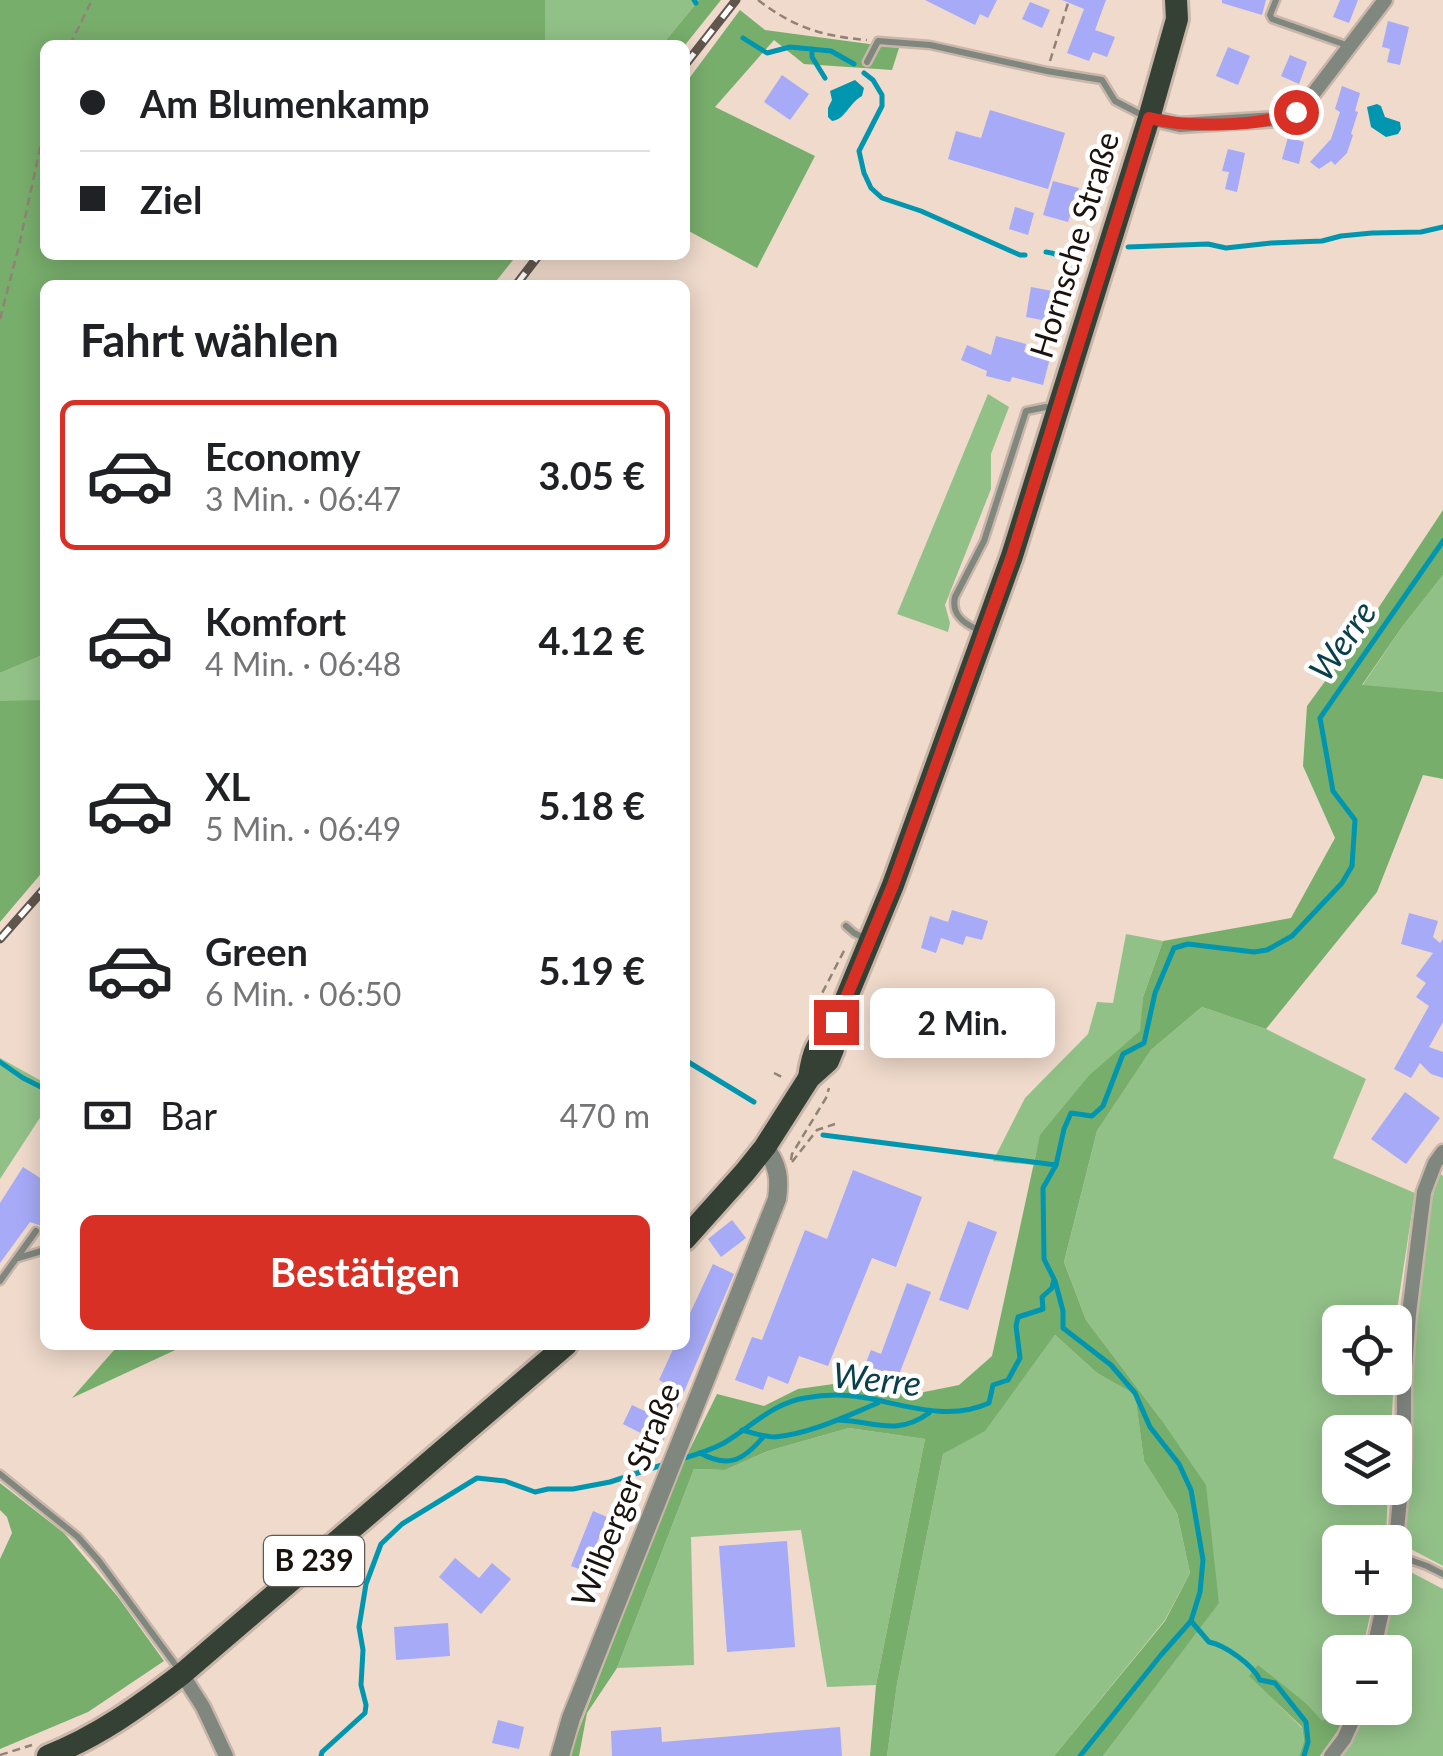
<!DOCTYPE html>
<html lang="de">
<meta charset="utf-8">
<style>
body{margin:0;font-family:Lato,sans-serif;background:#f6f6f6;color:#202124;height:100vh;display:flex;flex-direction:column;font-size:38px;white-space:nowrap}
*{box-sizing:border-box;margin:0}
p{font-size:32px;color:#757577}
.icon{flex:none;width:55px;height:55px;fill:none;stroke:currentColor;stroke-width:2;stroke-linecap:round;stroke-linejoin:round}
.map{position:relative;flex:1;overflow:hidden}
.panel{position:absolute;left:40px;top:280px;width:650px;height:1070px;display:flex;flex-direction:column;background:#fff;border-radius:15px;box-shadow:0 5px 25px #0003}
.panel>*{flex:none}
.top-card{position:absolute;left:40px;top:40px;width:650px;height:220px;border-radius:15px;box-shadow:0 5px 25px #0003;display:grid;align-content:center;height:220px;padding:0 40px;background:#fff}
.controls{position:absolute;left:1322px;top:1305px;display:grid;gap:20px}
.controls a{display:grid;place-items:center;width:90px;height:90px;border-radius:15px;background:#fff;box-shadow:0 5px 25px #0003;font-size:50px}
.end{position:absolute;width:45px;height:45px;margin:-22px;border:12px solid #d93025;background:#fff;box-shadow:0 0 0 5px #fff}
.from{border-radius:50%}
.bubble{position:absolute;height:70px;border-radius:15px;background:#fff;box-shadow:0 5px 25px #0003;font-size:32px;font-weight:700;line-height:70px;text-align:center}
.top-card b{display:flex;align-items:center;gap:35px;height:95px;font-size:38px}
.top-card b+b{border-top:2px solid #e0e0e0}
.top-card i{width:25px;height:25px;background:#202124}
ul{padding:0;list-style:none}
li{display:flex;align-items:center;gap:30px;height:150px;margin:0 20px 15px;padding:0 20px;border:5px solid transparent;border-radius:15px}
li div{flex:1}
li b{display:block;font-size:38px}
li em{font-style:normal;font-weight:700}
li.selected{border-color:#d93025}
li>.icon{width:90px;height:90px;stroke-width:1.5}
h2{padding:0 40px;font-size:45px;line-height:120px}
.pay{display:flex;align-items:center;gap:25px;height:110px;padding:0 40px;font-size:38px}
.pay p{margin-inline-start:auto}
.primary-button{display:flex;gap:20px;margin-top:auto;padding:20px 40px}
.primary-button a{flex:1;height:115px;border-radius:15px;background:#d93025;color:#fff;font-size:40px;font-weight:700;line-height:115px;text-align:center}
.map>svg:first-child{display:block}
.green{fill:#92c188}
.forest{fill:#78ae6c}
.water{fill:#0096af}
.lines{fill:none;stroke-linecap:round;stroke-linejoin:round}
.stream{stroke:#0096af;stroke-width:5}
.building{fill:#a6aaf7}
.service-casing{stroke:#c9b6a9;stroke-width:11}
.minor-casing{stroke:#c9b6a9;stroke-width:19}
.tertiary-casing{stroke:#c9b6a9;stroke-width:22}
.primary-casing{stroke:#c9b6a9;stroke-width:28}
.path{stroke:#918277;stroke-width:2.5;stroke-dasharray:8 5;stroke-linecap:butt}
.service{stroke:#80877f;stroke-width:6}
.minor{stroke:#80877f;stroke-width:14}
.tertiary{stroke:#80877f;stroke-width:18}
.primary{stroke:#364135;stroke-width:22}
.rail-casing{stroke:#61564d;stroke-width:9}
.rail{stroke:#fff;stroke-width:5;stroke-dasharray:15;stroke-linecap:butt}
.route{stroke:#d93025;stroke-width:12}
.labels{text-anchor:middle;stroke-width:9;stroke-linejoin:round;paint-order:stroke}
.shield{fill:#fff;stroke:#5f5a56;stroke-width:2.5}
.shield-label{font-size:30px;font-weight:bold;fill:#1a130d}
.street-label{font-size:32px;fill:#1a130d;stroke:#fff}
.water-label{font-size:35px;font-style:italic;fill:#0a404b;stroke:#fff}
</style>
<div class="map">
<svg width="1443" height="1756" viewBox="0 0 1443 1756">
<rect width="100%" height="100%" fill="#efdacb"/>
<g class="green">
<polygon points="545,0 699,0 662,45 545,45"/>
<polygon points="988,394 1009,407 991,454 991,489 945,605 950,623 948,632 897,614"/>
<polygon points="1443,575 1443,692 1362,686 1402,627"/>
<polygon points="45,654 45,671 40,676 43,701 0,701 0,673"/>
<polygon points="1126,934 1163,941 1143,997 1141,1031 1089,1075 1041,1135 1033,1165 993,1161 1025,1098 1088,1034 1097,1002 1113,1003"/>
<polygon points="1202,1007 1266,1029 1366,1079 1333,1158 1415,1193 1397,1310 1395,1356 1395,1322 1340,1322 1340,1378 1394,1378 1391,1432 1340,1432 1340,1488 1388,1488 1386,1540 1385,1542 1340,1542 1340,1598 1374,1598 1362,1652 1340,1652 1340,1708 1349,1708 1346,1719 1322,1722 1308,1705 1250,1676 1302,1728 1304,1741 1299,1756 1103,1756 1219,1602 1160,1418 1086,1320 1064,1262 1097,1131 1151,1050"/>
<polygon points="0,1058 45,1083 45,1110 0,1179"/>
<path d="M1439,1173L1443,1176V1566L1405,1546C1409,1422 1405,1294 1439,1173Z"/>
<polygon points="1055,1335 1097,1373 1135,1393 1144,1461 1177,1513 1190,1573 1165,1620 1054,1756 887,1756 897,1684 943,1454 985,1430"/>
<polygon points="849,1428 925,1439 876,1685 827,1687 801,1530 691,1537 694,1665 617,1668 694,1469 725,1470 768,1451"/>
<polygon points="1401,1567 1443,1589 1443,1756 1340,1756 1358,1731 1365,1708 1395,1708 1395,1652 1381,1652"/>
</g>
<g class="forest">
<polygon points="0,0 545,0 545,45 45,45 45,255 517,255 493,285 45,285 45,654 0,673"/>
<polygon points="699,0 721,0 685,45 662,45"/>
<polygon points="740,10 765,30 899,48 892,70 804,64 774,40 715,107 815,156 757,268 685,229 685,84"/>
<polygon points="1443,510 1443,575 1402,627 1362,685 1443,692 1443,779 1423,775 1377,892 1266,1029 1202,1007 1151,1050 1097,1131 1064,1262 1086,1320 1160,1418 1206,1485 1219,1603 1103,1756 1054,1756 1165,1621 1190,1573 1177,1513 1144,1461 1135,1394 1097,1373 1055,1335 985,1431 943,1454 897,1684 887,1756 870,1756 876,1685 925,1439 849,1428 768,1451 725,1470 694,1469 617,1668 587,1713 579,1756 571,1756 576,1737 678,1473 717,1394 764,1406 798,1389 855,1381 909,1395 959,1385 992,1356 1040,1135 1089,1075 1140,1031 1143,997 1163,941 1291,918 1335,838 1303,766 1307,706 1377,610"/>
<polygon points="45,671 45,869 0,922 0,701 43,700 40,675"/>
<polygon points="118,1345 186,1345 72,1398 115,1349"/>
<polygon points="0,1483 64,1533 118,1597 164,1661 88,1712 0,1749 0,1559 12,1533 7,1517 0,1510"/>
<polygon points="1258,1665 1308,1705 1322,1721 1338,1711 1346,1719 1320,1756 1299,1756 1304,1741 1302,1727 1249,1676"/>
</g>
<g class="water">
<path d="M855,80L864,88L862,96C848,104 846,119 832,121L828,117V108L832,100L830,91Z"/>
<polygon points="1377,104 1381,106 1385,117 1400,122 1401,129 1398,134 1386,137 1371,127 1367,107"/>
</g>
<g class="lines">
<g class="stream">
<polyline points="694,0 696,3"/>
<polyline points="743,38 767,53 790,47 831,51 854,64"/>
<polyline points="812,49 812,57 825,78"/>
<polyline points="864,73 873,80 882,95 882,106 859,151 864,173 871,188 882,198 921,211 1020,255 1025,255"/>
<polyline points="1128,247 1208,244 1226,248 1271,243 1322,241 1341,236 1372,233 1421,232 1443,227"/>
<path d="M1046,252C1057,253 1063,259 1073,259L1089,236"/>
<polyline points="685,1060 754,1102"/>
<polyline points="0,1062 23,1078 45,1089"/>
<polyline points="823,1135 1056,1165"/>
<polyline points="1055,1281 1063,1311 1063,1328 1111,1365 1135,1393 1150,1427 1179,1464 1191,1490 1203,1560 1200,1592 1191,1621 1161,1655 1080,1756"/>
<path d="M839,1420C876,1422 897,1436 929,1413"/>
<path d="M742,1430C753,1433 764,1437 775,1437C810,1434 846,1416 878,1403"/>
<path d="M700,1453C729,1469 744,1460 764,1436"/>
<path d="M681,1459C695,1455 711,1450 724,1443C751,1427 773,1403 805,1398C826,1394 847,1394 867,1398C908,1406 950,1421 989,1403L993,1385L1008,1380L1020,1358L1016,1326L1018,1317L1043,1309L1042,1297L1052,1288L1054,1279L1044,1259L1043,1188L1056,1165L1064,1129L1071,1113L1092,1116L1103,1106L1123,1054L1144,1043L1155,993L1174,948L1188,944L1254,952L1267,950L1292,936L1342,883L1352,866L1355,820L1333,791L1320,718L1443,541"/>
<path d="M1191,1621L1209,1642C1225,1645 1253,1665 1260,1680L1275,1683L1306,1722L1308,1742L1304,1756"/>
<polyline points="321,1756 322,1752 365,1713 366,1705 361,1685 363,1650 359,1627 366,1584 381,1544 402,1524 477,1478 505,1481 535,1492 548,1489 573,1489 610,1482 665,1464"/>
</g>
</g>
<g class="building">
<polygon points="925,0 997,0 988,18 980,14 975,25"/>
<polygon points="1062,0 1106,0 1095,30 1115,37 1107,57 1093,52 1089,61 1067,53 1084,9"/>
<polygon points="1222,0 1266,0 1262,15 1222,3"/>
<polygon points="1340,0 1358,0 1349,23 1333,17"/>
<polygon points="1030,2 1050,10 1042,28 1022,19"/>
<polygon points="1388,21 1409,27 1400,65 1387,62 1390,49 1382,47"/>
<polygon points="1228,47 1250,56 1238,85 1216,76"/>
<polygon points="1290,55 1307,62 1299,84 1281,76"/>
<polygon points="782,75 809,94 790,120 764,102"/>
<polygon points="1342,86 1360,93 1355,111 1358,112 1351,134 1353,135 1347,153 1335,165 1331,161 1319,169 1310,162 1331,139 1340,112 1335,109"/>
<polygon points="990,110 1065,133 1048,189 948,159 956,131 981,138"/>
<polygon points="1288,137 1304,142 1299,164 1282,159"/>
<polygon points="1228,149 1245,153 1237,192 1225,189 1229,172 1222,171"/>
<polygon points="1053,181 1079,188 1068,222 1043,215"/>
<polygon points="1015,207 1034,213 1028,235 1009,229"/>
<polygon points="1031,287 1058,292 1052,322 1026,317"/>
<polygon points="996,336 1026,344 1024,352 1050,358 1043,385 1012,377 1010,382 986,376 987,371 961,360 967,345 991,355"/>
<polygon points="952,910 988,921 982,940 966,936 963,945 941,938 936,953 921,948 930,916 948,922"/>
<polygon points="1409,913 1438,921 1433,937 1440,943 1443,939 1443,1022 1429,1047 1443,1052 1443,1078 1431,1074 1420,1063 1411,1078 1394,1069 1429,1006 1416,997 1426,983 1416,976 1433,953 1401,944"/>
<polygon points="1405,1092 1440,1118 1406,1164 1371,1139"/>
<polygon points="23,1167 45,1181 45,1231 39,1225 30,1222 0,1263 0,1203"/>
<polygon points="853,1170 922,1197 896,1267 872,1258 828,1366 799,1356 788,1384 768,1376 763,1390 735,1380 752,1337 762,1340 805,1230 827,1239"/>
<polygon points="732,1220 746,1238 721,1257 708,1239"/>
<polygon points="968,1221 997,1232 968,1310 939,1300"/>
<polygon points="713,1264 734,1274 662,1444 623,1424 632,1405 649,1413 663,1382 659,1380 675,1345 685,1345 685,1324"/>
<polygon points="907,1283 931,1292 898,1377 865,1365 871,1350 881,1354"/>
<polygon points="593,1511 607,1517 593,1553 599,1556 592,1574 571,1566"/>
<polygon points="787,1541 795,1647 727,1652 719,1546"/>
<polygon points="455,1558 479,1578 492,1563 511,1579 481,1614 439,1577"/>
<polygon points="448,1623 450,1656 396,1660 394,1627"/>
<polygon points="498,1720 524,1727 519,1749 492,1743"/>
<polygon points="661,1727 662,1742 840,1727 842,1756 612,1756 611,1731"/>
</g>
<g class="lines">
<g class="service-casing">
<g id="service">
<polyline points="1276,0 1270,15 1272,19 1349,46"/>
<polyline points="867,62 878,41 930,45 1047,71 1102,80 1115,101 1144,116"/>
<path d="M979,630C964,624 951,615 955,597L984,541L1026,411L1046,407L1052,409"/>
<polyline points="846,926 854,933 864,938"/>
<polyline points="18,1258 45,1250"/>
<polyline points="0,1281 36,1231"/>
<polyline points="0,1474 78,1537 99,1561 180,1671"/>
<polyline points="1396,1555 1427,1566 1443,1574"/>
</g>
</g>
<g class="minor-casing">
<g id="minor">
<polyline points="1149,118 1180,125 1278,119 1296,112 1310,98 1385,0"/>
<polyline points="1395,1552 1404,1455 1404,1381 1409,1314 1424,1192 1435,1163 1443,1152"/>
<polyline points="1373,1652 1385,1598"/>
<polyline points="182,1674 203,1707 226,1756"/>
<polyline points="1331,1756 1344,1739 1358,1708"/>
</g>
</g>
<g class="tertiary-casing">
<path id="tertiary" d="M560,1756L571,1718L777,1199C780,1178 778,1165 765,1147"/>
</g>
<g class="primary-casing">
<g id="primary">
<path d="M809,1078C813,1050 817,1043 836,1023"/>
<polyline points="685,1239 745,1172 765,1147 809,1078 828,1061 833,1049 836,1023 893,885 1012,556 1149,118 1177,19 1176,0"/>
<path d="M48,1756C97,1737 140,1706 182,1674L566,1345"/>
</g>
</g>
<g class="path">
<path d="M758,0C795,28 822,36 867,40"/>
<polyline points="70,45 92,0"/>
<polyline points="1050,61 1069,0"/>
<polyline points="0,319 19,246 45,125"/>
<polyline points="814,1017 817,1003 846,947"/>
<polyline points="774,1073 784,1078"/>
<polyline points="791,1160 792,1154 826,1098 829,1088"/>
<polyline points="792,1162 817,1130 835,1124"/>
<polyline points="0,1755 32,1745"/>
</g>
<use href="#service" class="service"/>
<use href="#minor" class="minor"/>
<use href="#tertiary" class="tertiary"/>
<use href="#primary" class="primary"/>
<g class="rail-casing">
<g id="rail">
<polyline points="685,65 736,0"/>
<polyline points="516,285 539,255"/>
<polyline points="0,939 45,888"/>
</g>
</g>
<use href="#rail" class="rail"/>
</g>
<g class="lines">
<path class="route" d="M836,1022L893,885L1012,556L1149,118C1188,128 1258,127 1296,112"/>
</g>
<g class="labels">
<rect class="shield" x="264" y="1536" width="100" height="50" rx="8"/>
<g class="shield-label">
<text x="314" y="1571">B 239</text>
</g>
<g class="street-label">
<text transform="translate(1075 245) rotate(-73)" y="11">Hornsche Straße</text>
<text transform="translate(626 1495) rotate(-68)" y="11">Wilberger Straße</text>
</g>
<g class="water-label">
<text transform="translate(1343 641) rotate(-55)" y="12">Werre</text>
<text transform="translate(877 1380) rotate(6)" y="12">Werre</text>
</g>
</g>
</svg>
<div class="controls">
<a><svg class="icon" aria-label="locate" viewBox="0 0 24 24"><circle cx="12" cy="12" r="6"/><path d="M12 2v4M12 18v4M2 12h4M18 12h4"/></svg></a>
<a><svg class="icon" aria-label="layers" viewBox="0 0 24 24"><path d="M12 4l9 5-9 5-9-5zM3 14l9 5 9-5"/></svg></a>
<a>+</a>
<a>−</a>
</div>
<i class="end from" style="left:1296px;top:112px"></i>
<i class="end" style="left:836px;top:1022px"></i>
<div class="bubble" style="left:870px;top:988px;width:185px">2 Min.</div>
<div class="top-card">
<b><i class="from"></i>Am Blumenkamp</b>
<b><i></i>Ziel</b>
</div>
<section class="panel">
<h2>Fahrt wählen</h2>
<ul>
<li class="selected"><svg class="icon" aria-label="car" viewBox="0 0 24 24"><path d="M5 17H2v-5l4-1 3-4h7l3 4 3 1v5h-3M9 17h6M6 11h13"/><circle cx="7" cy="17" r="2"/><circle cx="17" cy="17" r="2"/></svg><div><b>Economy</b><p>3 Min. · 06:47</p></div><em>3.05 €</em></li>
<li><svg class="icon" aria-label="car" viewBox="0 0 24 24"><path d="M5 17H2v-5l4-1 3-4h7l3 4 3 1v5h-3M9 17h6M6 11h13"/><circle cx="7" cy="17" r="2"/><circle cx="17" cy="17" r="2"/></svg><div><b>Komfort</b><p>4 Min. · 06:48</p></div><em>4.12 €</em></li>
<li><svg class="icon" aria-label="car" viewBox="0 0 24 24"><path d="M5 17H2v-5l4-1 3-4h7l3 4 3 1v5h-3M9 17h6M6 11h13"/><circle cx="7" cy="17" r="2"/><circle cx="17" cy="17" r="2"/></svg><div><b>XL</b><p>5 Min. · 06:49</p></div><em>5.18 €</em></li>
<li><svg class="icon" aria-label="car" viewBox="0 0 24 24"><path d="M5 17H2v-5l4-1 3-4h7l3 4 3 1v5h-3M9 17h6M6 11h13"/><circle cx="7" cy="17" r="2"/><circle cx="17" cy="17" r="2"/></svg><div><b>Green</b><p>6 Min. · 06:50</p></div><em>5.19 €</em></li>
</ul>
<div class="pay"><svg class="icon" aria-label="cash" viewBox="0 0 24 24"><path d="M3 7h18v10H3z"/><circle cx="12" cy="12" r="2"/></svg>Bar<p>470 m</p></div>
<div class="primary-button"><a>Bestätigen</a></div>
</section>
</div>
